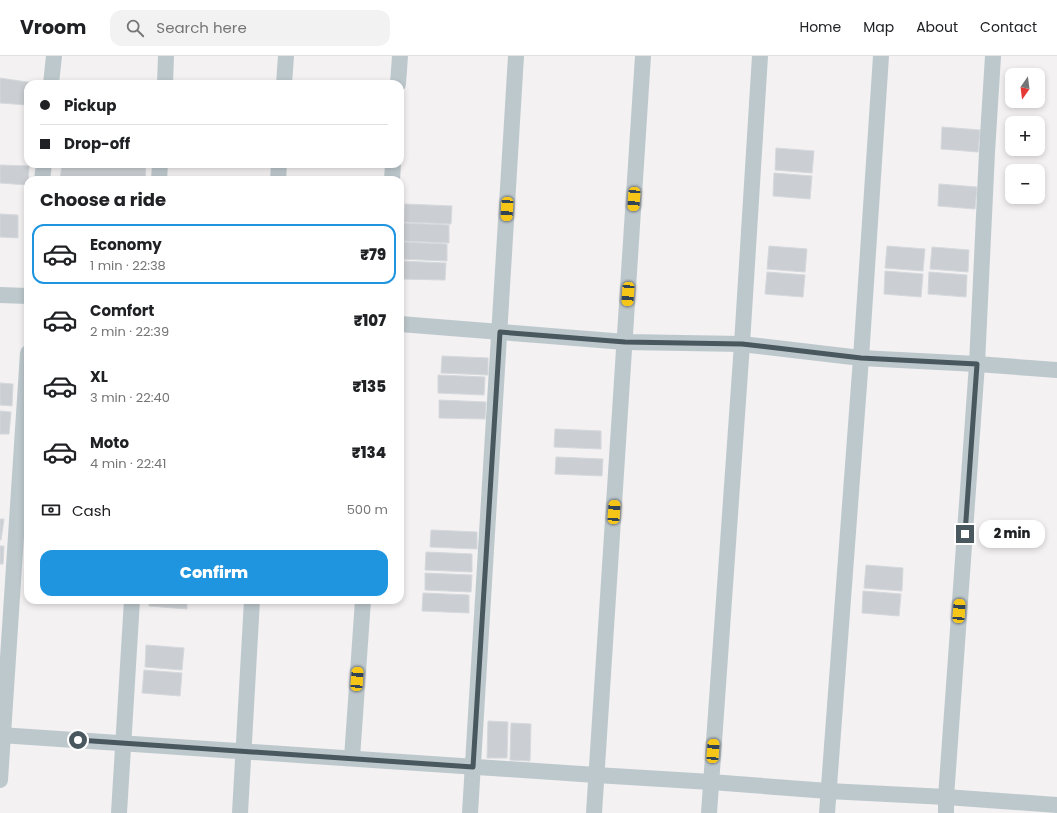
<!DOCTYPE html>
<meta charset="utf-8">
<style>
body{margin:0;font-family:Poppins,sans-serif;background:#f2f2f2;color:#202124;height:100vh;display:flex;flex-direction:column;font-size:15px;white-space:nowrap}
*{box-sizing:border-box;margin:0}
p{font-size:13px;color:#757577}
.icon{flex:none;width:22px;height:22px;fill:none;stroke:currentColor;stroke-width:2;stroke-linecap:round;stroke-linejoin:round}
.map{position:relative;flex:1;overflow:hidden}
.side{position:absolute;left:24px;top:120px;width:380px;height:428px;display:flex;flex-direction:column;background:#fff;border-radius:12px;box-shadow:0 2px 6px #0003}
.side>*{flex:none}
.guide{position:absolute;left:24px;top:24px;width:380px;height:88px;border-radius:12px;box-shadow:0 2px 6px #0003;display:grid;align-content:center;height:88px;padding:0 16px;background:#fff}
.needle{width:26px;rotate:194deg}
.tools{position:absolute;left:1005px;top:12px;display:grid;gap:8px}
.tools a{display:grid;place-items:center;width:40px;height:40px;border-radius:8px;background:#fff;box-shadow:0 2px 6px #0003;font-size:20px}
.end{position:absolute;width:18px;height:18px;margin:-9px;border:5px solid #49585e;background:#fff;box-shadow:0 0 0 2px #fff}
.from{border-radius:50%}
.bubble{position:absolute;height:28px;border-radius:12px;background:#fff;box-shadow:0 2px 6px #0003;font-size:13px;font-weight:800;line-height:28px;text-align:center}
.car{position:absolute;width:12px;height:24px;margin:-12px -6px;border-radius:5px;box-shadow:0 0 3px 1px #0007;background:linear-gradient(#f5c518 24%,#345 0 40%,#f5c518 0 76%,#345 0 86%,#f5c518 0)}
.guide b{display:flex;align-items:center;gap:14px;height:38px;font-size:15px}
.guide b+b{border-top:1px solid #e0e0e0}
.guide i{width:10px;height:10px;background:#202124}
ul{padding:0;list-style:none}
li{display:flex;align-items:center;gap:12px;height:60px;margin:0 8px 6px;padding:0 8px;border:2px solid transparent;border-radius:12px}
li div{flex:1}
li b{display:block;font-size:15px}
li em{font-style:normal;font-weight:800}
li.on{border-color:#1f95df}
li>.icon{width:36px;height:36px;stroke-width:1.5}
h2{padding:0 16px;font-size:18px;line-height:48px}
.pay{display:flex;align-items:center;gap:10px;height:44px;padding:0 16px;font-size:15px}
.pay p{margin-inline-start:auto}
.primary-button{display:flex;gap:8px;margin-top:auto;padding:8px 16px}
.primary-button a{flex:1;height:46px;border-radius:12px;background:#1f95df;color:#fff;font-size:16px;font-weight:800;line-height:46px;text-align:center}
header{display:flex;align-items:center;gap:24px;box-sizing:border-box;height:56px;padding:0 20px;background:#fff;border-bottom:1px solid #e0e0e0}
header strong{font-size:19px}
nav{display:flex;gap:22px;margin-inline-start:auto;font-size:14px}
.search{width:280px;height:36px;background:#f2f2f2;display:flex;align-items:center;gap:10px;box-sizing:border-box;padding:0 14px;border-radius:12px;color:#757577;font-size:15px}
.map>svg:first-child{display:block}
.building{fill:#cbcfd3;stroke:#d5d8dc}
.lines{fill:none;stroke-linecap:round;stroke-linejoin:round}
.minor{stroke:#bdc8cd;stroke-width:16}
.route{stroke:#49585e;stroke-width:5}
</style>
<header>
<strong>Vroom</strong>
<div class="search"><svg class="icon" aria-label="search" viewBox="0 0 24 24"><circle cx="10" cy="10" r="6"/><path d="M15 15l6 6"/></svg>Search here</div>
<nav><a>Home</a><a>Map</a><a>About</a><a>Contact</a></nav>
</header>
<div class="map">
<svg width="1057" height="757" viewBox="0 0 1057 757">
<rect width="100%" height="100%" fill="#f3f1f1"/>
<g class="building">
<polygon points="0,22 34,27 33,28 28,28 28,49 0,47"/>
<polygon points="942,71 980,74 978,96 941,93"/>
<polygon points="776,92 814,95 812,117 775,114"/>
<polygon points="62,108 146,108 145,124 60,124"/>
<polygon points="0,109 29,110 28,129 0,127"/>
<polygon points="774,117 812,120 810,143 773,140"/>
<polygon points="939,128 977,131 975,153 938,150"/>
<polygon points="405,148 452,150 451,168 404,166"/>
<polygon points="0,158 18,159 18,182 0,181"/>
<polygon points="403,167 449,169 449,187 402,185"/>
<polygon points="401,186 447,188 447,205 400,203"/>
<polygon points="769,190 807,193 805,216 767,213"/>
<polygon points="887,190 925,193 923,215 885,212"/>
<polygon points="932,191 969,194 968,216 930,213"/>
<polygon points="400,205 446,207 445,224 400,223"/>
<polygon points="885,215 923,218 921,241 884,238"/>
<polygon points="767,216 805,219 803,241 765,238"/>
<polygon points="929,216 967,219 966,241 928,238"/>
<polygon points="442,300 488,302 488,319 441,317"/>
<polygon points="438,319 485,321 484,339 438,337"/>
<polygon points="0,327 13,328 12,350 0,349"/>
<polygon points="439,344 486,346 485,363 439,362"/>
<polygon points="0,355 11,356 9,378 0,378"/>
<polygon points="555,373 601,375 601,393 554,391"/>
<polygon points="556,401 603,403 602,420 555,418"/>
<polygon points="0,463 4,463 1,484 0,484"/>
<polygon points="431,474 477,476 477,493 430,491"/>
<polygon points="0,490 4,490 3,508 0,508"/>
<polygon points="426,496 472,498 472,516 425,514"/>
<polygon points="866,509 903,512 902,535 864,532"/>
<polygon points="425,517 472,519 471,536 425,534"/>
<polygon points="863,535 901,538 899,560 862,557"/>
<polygon points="423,537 469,539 469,557 422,555"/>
<polygon points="149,544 187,544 187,553 149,550"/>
<polygon points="146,589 184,592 182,614 145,611"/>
<polygon points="144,614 182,617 180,640 142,637"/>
<polygon points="488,665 508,666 507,702 487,702"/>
<polygon points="511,667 531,668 530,705 510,704"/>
</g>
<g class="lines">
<g class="minor">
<polyline points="51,28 54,0"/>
<polyline points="165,28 166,0"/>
<polyline points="284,28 286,0"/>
<polyline points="398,28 400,0"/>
<polyline points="42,124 44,108"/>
<polyline points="159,124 160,108"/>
<polyline points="278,124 279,108"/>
<polyline points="392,124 393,108"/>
<polyline points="0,239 28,240"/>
<polyline points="400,268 625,286 742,288 861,302 977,308 1057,314"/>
<polyline points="0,679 596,719 711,726 828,735 946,741 1057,749"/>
<polyline points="352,702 363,544"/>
<polyline points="0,724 28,297"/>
<polyline points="119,757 132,544"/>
<polyline points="240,757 252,544"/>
<polyline points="470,757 516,0"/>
<polyline points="594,757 643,0"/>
<polyline points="709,757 742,288 760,0"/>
<polyline points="827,757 861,302 881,0"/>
<polyline points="946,757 946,741 977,308 987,96 993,0"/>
</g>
</g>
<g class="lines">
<polyline class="route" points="78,684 473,711 500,276 625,286 742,288 861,302 977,308 965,478"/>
</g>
</svg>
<div class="tools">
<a><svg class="needle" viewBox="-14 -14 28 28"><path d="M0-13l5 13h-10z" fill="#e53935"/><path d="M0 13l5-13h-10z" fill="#757577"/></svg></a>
<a>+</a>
<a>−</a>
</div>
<i class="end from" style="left:78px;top:684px"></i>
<i class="end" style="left:965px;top:478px"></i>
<div class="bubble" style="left:979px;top:464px;width:66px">2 min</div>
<i class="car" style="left:634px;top:143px;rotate:184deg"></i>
<i class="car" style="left:507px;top:153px;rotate:183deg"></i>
<i class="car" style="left:628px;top:238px;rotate:184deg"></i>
<i class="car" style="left:614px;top:456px;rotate:4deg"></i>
<i class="car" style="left:959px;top:555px;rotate:4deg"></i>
<i class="car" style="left:357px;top:623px;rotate:4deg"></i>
<i class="car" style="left:713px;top:695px;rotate:4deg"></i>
<div class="guide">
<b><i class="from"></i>Pickup</b>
<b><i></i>Drop-off</b>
</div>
<section class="side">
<h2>Choose a ride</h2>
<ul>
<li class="on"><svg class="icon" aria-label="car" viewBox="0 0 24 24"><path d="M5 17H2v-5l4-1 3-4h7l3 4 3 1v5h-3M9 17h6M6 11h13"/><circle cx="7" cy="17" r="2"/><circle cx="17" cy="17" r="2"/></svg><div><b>Economy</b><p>1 min · 22:38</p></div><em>₹79</em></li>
<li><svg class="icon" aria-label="car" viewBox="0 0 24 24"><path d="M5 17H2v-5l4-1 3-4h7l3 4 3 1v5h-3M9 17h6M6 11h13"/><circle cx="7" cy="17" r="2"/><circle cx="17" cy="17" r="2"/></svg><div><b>Comfort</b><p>2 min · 22:39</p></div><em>₹107</em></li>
<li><svg class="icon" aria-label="car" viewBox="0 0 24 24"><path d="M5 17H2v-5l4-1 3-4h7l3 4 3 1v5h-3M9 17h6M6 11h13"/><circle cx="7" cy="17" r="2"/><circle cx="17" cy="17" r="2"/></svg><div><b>XL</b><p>3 min · 22:40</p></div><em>₹135</em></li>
<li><svg class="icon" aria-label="car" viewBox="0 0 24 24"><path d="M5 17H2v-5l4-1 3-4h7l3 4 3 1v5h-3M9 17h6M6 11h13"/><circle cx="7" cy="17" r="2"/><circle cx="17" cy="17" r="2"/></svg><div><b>Moto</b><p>4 min · 22:41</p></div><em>₹134</em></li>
</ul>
<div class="pay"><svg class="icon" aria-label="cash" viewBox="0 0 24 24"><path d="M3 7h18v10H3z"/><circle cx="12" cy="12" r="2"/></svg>Cash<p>500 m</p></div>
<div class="primary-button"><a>Confirm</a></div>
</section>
</div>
